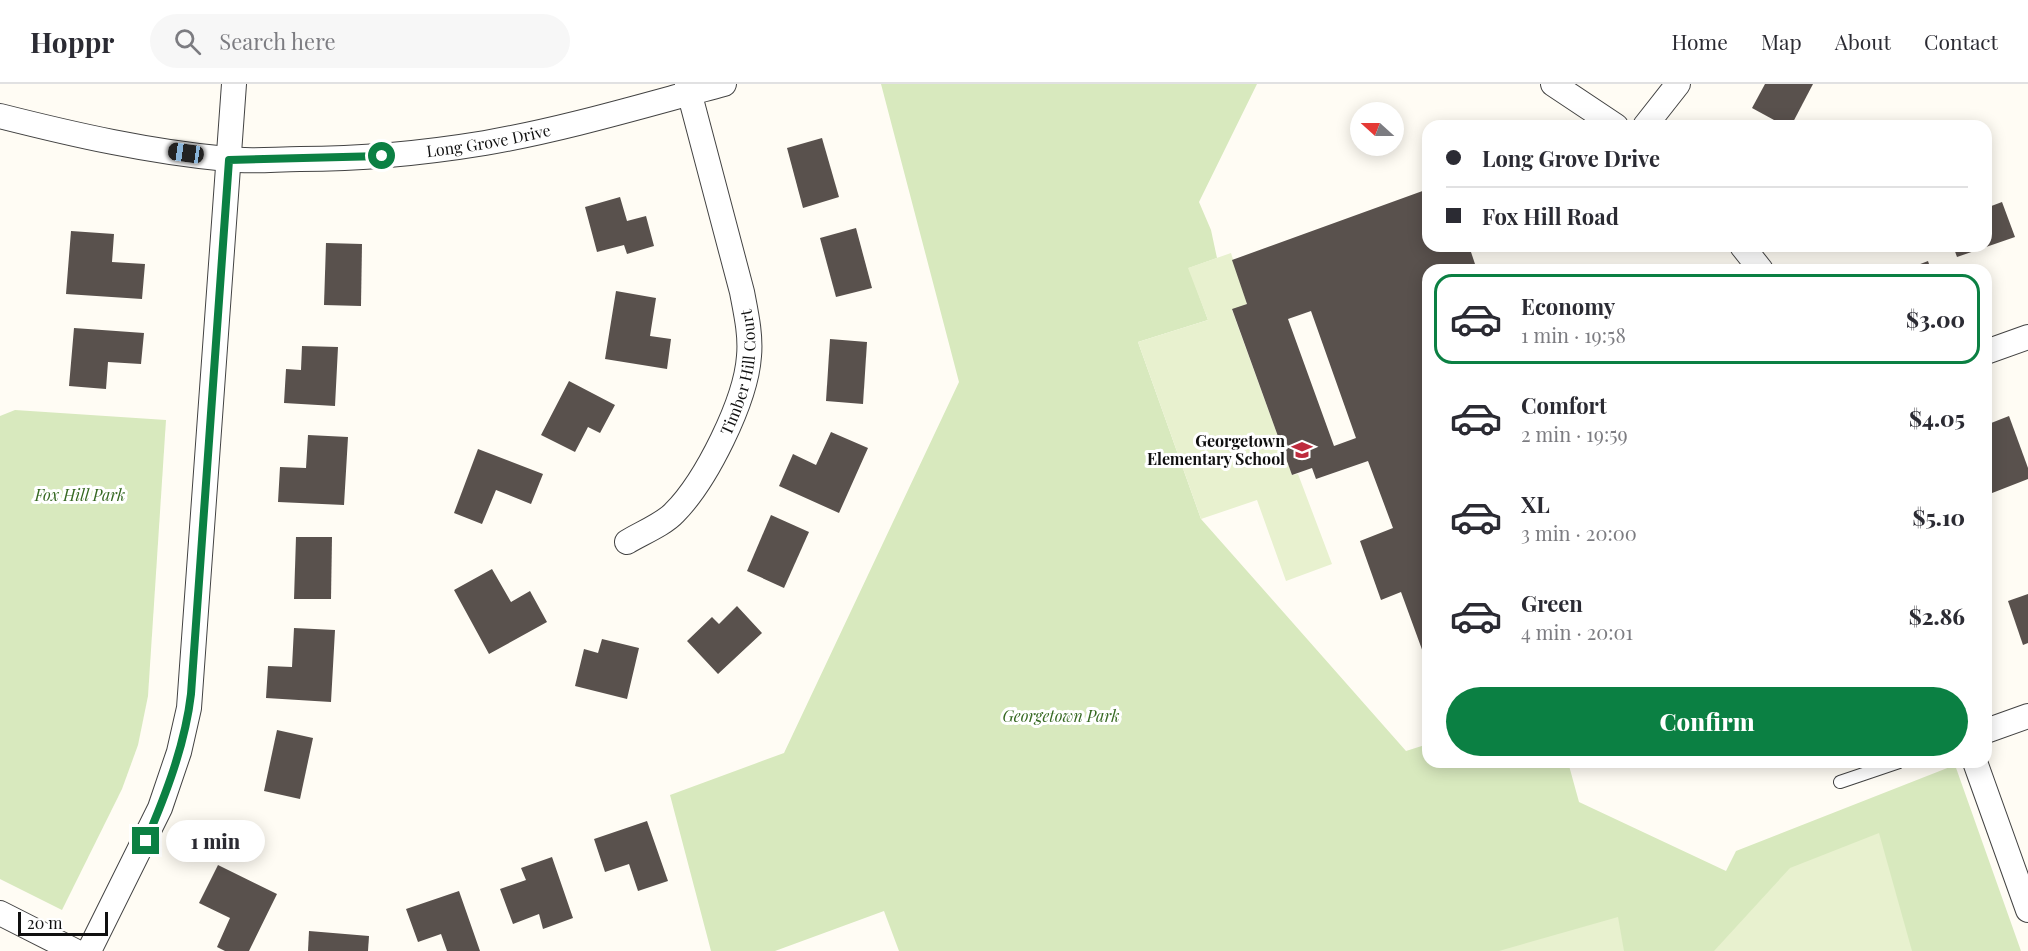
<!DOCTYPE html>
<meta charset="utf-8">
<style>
body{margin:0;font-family:"Playfair Display",serif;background:#f7f7f7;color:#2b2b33;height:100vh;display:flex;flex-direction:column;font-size:22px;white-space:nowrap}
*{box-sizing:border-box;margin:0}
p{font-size:20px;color:#7c7c81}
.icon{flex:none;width:33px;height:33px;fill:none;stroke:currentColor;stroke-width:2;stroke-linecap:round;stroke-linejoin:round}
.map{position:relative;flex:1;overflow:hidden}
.side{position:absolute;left:1422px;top:180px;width:570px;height:504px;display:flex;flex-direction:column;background:#fff;border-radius:18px;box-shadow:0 3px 15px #0003}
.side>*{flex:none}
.banner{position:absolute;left:1422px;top:36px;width:570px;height:132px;border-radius:18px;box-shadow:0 3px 15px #0003;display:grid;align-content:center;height:132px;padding:0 24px;background:#fff}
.needle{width:39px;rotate:291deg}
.buttons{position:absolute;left:1350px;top:18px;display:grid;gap:12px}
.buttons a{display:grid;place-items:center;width:54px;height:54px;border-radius:50%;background:#fff;box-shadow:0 3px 15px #0003;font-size:30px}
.scale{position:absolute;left:18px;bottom:15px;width:90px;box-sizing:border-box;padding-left:6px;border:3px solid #101010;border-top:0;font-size:16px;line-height:21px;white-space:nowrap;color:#101010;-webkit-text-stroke:4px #fff;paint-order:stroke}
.end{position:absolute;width:27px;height:27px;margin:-14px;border:8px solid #0b8043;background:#fff;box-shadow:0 0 0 3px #fff}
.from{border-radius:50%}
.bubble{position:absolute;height:42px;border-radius:21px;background:#fff;box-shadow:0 3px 15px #0003;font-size:20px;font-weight:800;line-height:42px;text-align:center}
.car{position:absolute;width:18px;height:36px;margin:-18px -9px;border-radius:8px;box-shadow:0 0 4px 2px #0007;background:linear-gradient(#222 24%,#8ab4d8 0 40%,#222 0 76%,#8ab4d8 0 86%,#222 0)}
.banner b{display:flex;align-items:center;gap:21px;height:57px;font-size:22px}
.banner b+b{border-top:2px solid #e1e1e2}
.banner i{width:15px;height:15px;background:#2b2b33}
ul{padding:10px 0 0;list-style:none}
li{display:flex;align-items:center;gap:18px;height:90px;margin:0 12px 9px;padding:0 12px;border:3px solid transparent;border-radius:18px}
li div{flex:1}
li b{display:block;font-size:22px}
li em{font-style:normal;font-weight:800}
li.current{border-color:#0b8043}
li>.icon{width:54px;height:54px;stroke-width:1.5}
.cta{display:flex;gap:12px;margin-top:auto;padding:12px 24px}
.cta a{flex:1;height:69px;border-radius:36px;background:#0b8043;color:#fff;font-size:24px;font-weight:800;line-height:69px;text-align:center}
header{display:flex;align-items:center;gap:36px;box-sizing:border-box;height:84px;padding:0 30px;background:#fff;border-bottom:2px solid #e1e1e2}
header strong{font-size:28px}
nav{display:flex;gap:33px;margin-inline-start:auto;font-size:21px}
.search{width:420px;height:54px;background:#f7f7f7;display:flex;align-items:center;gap:15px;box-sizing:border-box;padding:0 21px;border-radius:33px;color:#7c7c81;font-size:22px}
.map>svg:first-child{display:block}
.green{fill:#d8e9be}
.pitch{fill:#e8f1cf}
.building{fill:#59514d;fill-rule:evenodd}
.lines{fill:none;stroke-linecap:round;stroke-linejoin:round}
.service-casing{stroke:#434343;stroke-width:14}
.minor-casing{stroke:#434343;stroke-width:26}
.service{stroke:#fff;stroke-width:12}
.minor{stroke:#fff;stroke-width:24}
.route{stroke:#0b8043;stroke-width:8}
.labels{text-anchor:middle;stroke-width:6;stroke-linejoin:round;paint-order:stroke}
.street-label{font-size:16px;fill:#101010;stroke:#fff}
.poi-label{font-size:16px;font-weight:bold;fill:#101010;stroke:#fff;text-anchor:end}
.park-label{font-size:16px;font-style:italic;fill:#356821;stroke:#fff}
</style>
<header>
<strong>Hoppr</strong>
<div class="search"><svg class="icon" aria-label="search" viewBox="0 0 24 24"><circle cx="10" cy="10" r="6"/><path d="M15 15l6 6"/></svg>Search here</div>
<nav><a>Home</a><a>Map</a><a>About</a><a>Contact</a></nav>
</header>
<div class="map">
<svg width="2028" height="867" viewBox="0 0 2028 867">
<rect width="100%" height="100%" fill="#fffcf4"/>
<g class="green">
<polygon points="881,0 1257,0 1199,118 1211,146 1217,174 1189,184 1208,236 1138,258 1201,435 1406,667 1428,660 1428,678 1568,678 1579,718 1726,787 1736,767 1955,681 2021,867 899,867 884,827 775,867 711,867 670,711 784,669 959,298"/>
<polygon points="15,326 166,336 148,612 138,661 122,705 62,826 0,795 0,332"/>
</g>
<g class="pitch">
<polygon points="1231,169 1247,220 1232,226 1292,391 1298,390 1332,480 1286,497 1257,416 1201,435 1138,258 1208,236 1188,184"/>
<polygon points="1879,749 1912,867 1714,867 1790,784"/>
<polygon points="1618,833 1624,867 1499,867"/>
</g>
<g class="building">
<polygon points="1765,0 1813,0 1791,42 1785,42 1752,24"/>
<polygon points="822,54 839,113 803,124 787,64"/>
<path d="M1428,105V162H1478L1470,165L1477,186H1428V582L1401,508L1381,516L1360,457L1393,444L1368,377L1316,395L1312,384L1292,391L1232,225L1247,220L1232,176ZM1311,227L1356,354L1334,362L1288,235Z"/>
<polygon points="620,113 627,137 646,132 654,162 627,170 624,161 597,168 585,123"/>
<polygon points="2002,118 2015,153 1957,173 1953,162 1986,162 1986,124"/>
<polygon points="856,144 872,204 836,213 820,154"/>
<polygon points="71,147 114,150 112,178 145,180 142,215 66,210"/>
<polygon points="326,159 362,160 361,222 324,221"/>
<polygon points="1928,177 1931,186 1905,186"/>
<polygon points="616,207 656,214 650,252 671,255 667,285 605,275"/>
<polygon points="74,244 144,249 141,280 108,278 106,305 69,302"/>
<polygon points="830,255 867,258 863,320 826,317"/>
<polygon points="302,262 338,263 335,322 284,319 286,285 301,286"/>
<polygon points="569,297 615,321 600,349 588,343 575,368 541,351"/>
<polygon points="2009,332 2028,384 2028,395 1987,411 1986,341"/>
<polygon points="831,348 868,364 839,429 779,402 793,370 816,381"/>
<polygon points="308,351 348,353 344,421 278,418 280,383 306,384"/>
<polygon points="478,365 543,390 531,420 496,406 482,440 454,429"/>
<polygon points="771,431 809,448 784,504 747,487"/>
<polygon points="296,453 332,453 331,515 294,515"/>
<polygon points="492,485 511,518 530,507 547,538 489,570 454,506"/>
<polygon points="2028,510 2028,559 2023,561 2008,517"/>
<polygon points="737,522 762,549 718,590 687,557 712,533 719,540"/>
<polygon points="294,544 335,546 331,618 266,614 268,582 292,583"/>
<polygon points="602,555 639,564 627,615 575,602 584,565 598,569"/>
<polygon points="277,646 313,654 300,715 264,707"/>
<polygon points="647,737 668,797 638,807 629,780 605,788 594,755"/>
<polygon points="552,773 573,834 543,845 539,830 513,840 500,805 526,796 521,784"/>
<polygon points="218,781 277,810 249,867 225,867 217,863 230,834 199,819"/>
<polygon points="459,807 480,867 447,867 441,850 418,858 406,825"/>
<polygon points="309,847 369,852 368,867 308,867"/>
</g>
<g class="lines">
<g class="service-casing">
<polyline id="service" points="1840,698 1899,678"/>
</g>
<g class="minor-casing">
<g id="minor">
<polyline points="1553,0 1616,42"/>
<path id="s1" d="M0,32C75,51 150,68 227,75C251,78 276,75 300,75C362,75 424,69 485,59C566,45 645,21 724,0"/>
<polyline points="1645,42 1678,0"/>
<polyline points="1742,162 1761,186"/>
<polyline points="1986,268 2028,253"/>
<path id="s2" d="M627,458C640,450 664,440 674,429C706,397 746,317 749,272C751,251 746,229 742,208L687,0"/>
<polyline points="1986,647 2028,632"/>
<polyline points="1975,678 2028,826"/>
<polyline points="0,829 75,867"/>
<polyline points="89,867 160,724 179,668 189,624 234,0"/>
</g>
</g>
<use href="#service" class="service"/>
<use href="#minor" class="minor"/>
</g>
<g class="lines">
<path class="route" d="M146,757C166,710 185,661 191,610L229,76L382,72"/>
</g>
<defs>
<g id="school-bare" transform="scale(1.62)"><path d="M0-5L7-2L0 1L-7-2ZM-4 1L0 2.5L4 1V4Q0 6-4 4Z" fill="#be2b3d" stroke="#fff" stroke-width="2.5" paint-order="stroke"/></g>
</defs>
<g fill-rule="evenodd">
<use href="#school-bare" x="1302" y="366"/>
</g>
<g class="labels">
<g class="street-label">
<text dy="6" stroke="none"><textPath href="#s1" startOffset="494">Long Grove Drive</textPath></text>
<text dy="6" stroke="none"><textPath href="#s2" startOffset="214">Timber Hill Court</textPath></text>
</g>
<g class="poi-label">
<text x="1285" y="363">Georgetown<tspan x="1285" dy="18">Elementary School</tspan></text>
</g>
<g class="park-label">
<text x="80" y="417">Fox Hill Park</text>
<text x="1061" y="638">Georgetown Park</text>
</g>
</g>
</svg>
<div class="buttons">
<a><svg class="needle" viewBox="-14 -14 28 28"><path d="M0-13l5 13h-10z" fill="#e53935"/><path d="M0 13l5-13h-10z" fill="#7c7c81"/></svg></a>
</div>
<div class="scale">20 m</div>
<i class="end from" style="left:382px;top:72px"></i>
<i class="end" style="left:146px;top:757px"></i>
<div class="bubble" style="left:166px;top:736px;width:99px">1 min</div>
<i class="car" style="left:186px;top:69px;rotate:278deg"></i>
<div class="banner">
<b><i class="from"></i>Long Grove Drive</b>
<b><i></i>Fox Hill Road</b>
</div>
<section class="side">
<ul>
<li class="current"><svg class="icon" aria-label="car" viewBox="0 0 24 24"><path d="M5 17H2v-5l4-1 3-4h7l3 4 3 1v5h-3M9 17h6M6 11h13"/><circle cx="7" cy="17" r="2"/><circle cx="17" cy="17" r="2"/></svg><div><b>Economy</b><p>1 min · 19:58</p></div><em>$3.00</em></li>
<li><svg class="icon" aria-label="car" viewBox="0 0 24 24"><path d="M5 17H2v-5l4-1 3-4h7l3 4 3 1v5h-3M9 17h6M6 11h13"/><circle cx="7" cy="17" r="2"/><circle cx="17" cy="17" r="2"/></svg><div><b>Comfort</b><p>2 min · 19:59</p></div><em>$4.05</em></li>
<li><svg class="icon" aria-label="car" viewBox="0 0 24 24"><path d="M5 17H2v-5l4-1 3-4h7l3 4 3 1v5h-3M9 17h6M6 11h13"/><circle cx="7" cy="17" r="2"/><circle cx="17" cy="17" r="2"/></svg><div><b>XL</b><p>3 min · 20:00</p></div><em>$5.10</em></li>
<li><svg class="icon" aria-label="car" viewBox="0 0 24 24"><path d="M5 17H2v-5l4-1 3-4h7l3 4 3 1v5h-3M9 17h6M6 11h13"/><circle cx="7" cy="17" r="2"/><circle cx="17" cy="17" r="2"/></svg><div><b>Green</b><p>4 min · 20:01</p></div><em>$2.86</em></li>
</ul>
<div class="cta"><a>Confirm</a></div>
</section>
</div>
